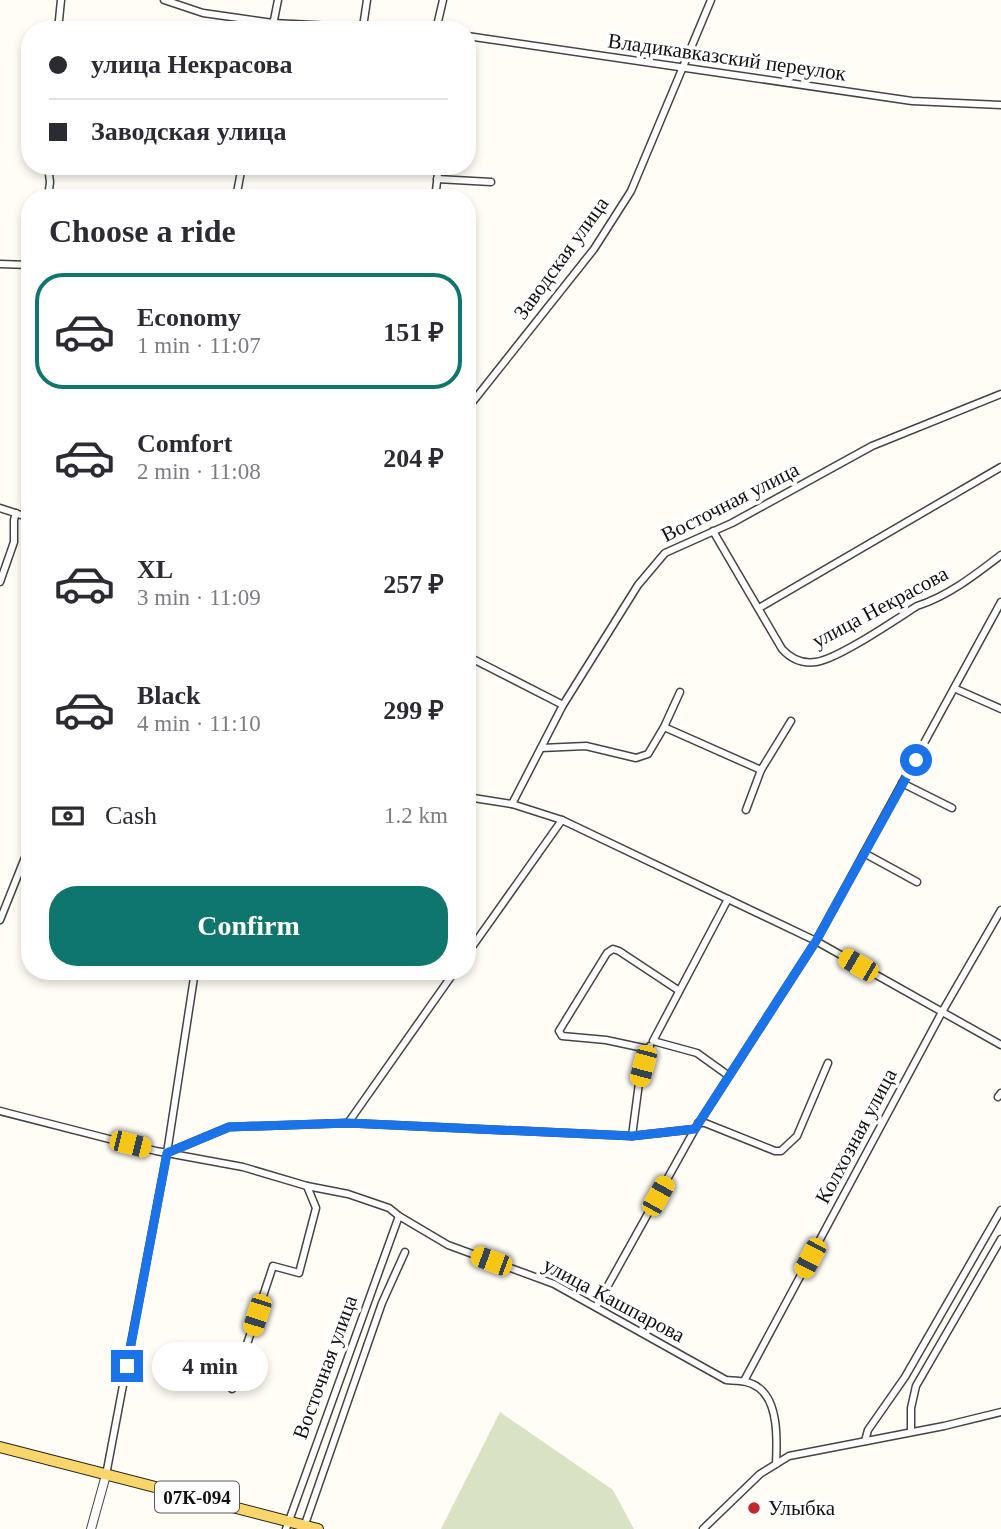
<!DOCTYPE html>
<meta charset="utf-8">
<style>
body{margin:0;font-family:Georgia,serif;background:#f2f2f3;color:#2b2b33;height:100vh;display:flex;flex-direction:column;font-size:26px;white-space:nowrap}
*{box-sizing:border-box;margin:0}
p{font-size:23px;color:#7c7c81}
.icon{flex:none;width:38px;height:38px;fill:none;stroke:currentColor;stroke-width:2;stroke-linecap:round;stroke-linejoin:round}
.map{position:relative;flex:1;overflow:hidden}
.side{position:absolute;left:21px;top:189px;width:455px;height:791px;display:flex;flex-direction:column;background:#fff;border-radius:28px;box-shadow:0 4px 10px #0003}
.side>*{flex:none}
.top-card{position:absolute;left:21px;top:21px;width:455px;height:154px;border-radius:28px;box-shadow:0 4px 10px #0003;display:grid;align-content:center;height:154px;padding:0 28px;background:#fff}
.end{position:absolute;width:32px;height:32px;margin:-16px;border:9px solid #1a73e8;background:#fff;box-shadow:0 0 0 4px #fff}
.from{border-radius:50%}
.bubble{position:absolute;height:49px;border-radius:24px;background:#fff;box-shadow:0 4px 10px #0003;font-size:23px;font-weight:600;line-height:49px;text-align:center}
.car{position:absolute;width:21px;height:42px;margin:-21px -10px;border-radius:9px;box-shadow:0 0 5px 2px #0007;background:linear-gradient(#f5c518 24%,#345 0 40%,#f5c518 0 76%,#345 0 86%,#f5c518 0)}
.top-card b{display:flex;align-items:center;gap:24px;height:66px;font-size:26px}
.top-card b+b{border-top:2px solid #e1e1e2}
.top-card i{width:18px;height:18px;background:#2b2b33}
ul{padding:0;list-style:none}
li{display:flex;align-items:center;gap:21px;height:116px;margin:0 14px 10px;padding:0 14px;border:4px solid transparent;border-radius:28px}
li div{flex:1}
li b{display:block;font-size:26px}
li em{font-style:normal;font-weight:600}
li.current{border-color:#0f766e}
li>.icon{width:63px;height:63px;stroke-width:1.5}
h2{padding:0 28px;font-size:32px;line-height:84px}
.pay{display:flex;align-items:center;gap:18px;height:77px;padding:0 28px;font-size:26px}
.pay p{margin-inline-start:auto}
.cta{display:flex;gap:14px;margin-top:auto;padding:14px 28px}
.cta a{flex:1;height:80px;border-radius:28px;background:#0f766e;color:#fff;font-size:28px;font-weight:600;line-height:80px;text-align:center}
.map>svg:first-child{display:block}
.cemetery{fill:#d9e3c4}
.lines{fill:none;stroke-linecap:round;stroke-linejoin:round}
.minor-casing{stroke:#444;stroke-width:9}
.tertiary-casing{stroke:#444;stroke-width:10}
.primary-casing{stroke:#222;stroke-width:12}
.minor{stroke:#fff;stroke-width:6}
.tertiary{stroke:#fff;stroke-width:8}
.primary{stroke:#f9d66b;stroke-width:10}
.route{stroke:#1a73e8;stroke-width:9}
.poi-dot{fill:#c4262e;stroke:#fff;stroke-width:2.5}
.labels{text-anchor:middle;stroke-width:7;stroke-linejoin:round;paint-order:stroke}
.shield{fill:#fff;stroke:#585858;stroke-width:2}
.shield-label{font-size:19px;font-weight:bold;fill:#111}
.street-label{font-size:21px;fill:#111;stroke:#fff}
.poi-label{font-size:21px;fill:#111;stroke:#fff;text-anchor:start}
</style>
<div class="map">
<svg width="1001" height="1529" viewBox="0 0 1001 1529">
<rect width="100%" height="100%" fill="#fffdf5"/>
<polygon class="cemetery" points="500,1412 613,1490 634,1529 441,1529"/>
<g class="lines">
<g class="minor-casing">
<g id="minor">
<polyline points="164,0 203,13 273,23 411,30"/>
<polyline points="363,27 367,0"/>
<polyline points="58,30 61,0"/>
<polyline points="272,30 278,0"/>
<polyline points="436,30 443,0"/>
<polyline points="467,36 912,101 1001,105"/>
<polyline points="437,179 491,182"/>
<polyline points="48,198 50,182 48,166"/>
<polyline points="236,198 242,166"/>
<polyline points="435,198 439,166"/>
<polyline points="0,264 30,265"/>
<polyline points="467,409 594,249 631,191 711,0"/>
<polyline points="0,508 30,518"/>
<path d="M713,531L782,649C791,659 802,664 816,662C838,659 895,620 917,606C948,596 975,575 1001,555"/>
<polyline points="0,582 14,542 14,520 16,513"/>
<polyline points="759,608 1001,467"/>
<polyline points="467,656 563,705"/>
<polyline points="956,689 1001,709"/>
<polyline points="664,727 680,692"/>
<polyline points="541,748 586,746 636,758 648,754 664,727 761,770"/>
<polyline points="902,783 952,808"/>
<polyline points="467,797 512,804 562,820 816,941 1001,1045"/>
<polyline points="512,804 563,705 638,585 665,553 732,523 872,446 1001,394"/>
<polyline points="746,810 761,770 791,721"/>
<polyline points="864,853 917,882"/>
<polyline points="728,899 653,1041 697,1053 729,1076"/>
<polyline points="0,920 30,845"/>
<polyline points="467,954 562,820"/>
<polyline points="648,1049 606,1040 562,1036 559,1031 607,953 613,949 619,951 678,990"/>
<polyline points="998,1097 1001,1093"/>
<path d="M0,1111L156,1151L243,1167L307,1186L348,1194L389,1208L399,1216L448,1245L554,1284L726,1380C737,1381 749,1380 759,1388C779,1403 777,1442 776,1464"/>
<polyline points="348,1123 455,971"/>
<polyline points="698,1123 705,1123 775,1151 781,1151 797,1136 828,1063"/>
<polyline points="632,1136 639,1083 650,1046"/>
<polyline points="169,1152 229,1127 348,1123 632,1136 695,1129"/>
<polyline points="596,1307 695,1129 816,941 1001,602"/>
<polyline points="744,1381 942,1012 1001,910"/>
<polyline points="232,1389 273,1266 299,1273 316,1208 307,1186"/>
<polyline points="911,1432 911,1408 916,1386 1001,1239"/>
<polyline points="865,1441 868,1430 905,1377 1001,1210"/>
<polyline points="106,1475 167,1153 195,971"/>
<polyline points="304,1527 382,1303 405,1252"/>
<polyline points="286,1529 399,1216"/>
<polyline points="703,1529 760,1474 789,1456 944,1426 1001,1412"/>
</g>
</g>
<g class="tertiary-casing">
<polyline id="tertiary" points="91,1529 106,1475"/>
</g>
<g class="primary-casing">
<polyline id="primary" points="0,1447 318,1529"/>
</g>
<use href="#minor" class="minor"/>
<use href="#tertiary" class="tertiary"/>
<use href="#primary" class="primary"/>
</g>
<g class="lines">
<polyline class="route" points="127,1366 167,1153 229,1127 348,1123 632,1136 695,1129 816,941 916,760"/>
</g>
<circle class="poi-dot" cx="754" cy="1508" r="7"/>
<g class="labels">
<rect class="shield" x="155" y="1481.5" width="84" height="31" rx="5"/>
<g class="shield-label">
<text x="197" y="1504">07К-094</text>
</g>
<g class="street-label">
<text transform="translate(727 57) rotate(8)" y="7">Владикавказский переулок</text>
<text transform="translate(561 258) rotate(-54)" y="7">Заводская улица</text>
<text transform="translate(730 502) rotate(-27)" y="7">Восточная улица</text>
<text transform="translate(880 607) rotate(-28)" y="7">улица Некрасова</text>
<text transform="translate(856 1136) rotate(-62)" y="7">Колхозная улица</text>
<text transform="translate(614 1300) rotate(28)" y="7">улица Кашпарова</text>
<text transform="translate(325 1367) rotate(-70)" y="7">Восточная улица</text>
</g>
<g class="poi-label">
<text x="768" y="1515">Улыбка</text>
</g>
</g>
</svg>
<i class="end from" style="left:916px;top:760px"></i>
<i class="end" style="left:127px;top:1366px"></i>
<div class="bubble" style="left:152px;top:1342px;width:116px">4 min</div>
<i class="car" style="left:858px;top:965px;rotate:300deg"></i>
<i class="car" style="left:643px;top:1066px;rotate:195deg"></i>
<i class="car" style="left:130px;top:1144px;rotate:104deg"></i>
<i class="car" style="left:658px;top:1196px;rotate:29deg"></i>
<i class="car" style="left:810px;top:1258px;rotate:208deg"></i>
<i class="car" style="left:491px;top:1261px;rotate:290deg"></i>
<i class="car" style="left:257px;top:1315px;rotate:198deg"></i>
<div class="top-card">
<b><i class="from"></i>улица Некрасова</b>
<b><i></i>Заводская улица</b>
</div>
<section class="side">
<h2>Choose a ride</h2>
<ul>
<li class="current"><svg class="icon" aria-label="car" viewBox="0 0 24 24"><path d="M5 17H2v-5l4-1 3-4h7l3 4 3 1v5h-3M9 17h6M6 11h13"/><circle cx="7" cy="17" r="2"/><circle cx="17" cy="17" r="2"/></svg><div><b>Economy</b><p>1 min · 11:07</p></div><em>151 ₽</em></li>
<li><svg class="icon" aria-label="car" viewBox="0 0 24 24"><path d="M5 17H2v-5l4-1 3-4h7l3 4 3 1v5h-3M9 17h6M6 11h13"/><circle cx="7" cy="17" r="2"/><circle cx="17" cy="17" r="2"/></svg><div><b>Comfort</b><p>2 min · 11:08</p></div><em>204 ₽</em></li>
<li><svg class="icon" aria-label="car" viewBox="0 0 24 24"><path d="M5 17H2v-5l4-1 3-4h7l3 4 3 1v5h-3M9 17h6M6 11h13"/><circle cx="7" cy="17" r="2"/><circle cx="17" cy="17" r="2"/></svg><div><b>XL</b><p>3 min · 11:09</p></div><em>257 ₽</em></li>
<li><svg class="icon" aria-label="car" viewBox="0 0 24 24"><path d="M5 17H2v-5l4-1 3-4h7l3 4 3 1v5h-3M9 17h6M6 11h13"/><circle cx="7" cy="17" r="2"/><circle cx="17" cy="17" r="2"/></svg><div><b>Black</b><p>4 min · 11:10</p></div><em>299 ₽</em></li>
</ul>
<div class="pay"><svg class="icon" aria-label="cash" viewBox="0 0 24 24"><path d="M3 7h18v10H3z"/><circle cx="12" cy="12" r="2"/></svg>Cash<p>1.2 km</p></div>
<div class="cta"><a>Confirm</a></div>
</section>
</div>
